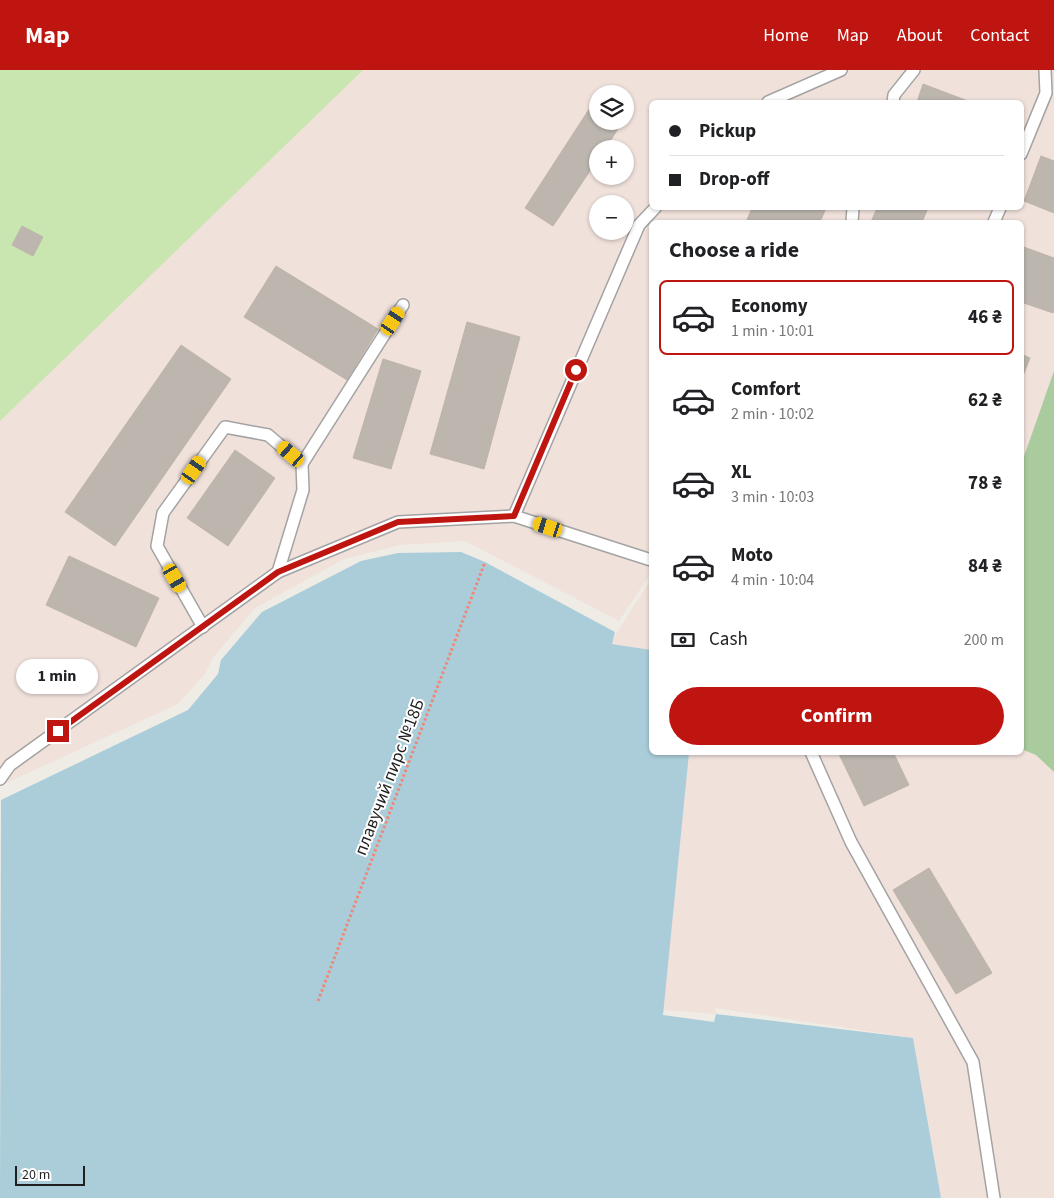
<!DOCTYPE html>
<meta charset="utf-8">
<style>
body{margin:0;font-family:"Source Sans 3",sans-serif;background:#f2f2f2;color:#202124;height:100vh;display:flex;flex-direction:column;font-size:19px;white-space:nowrap}
*{box-sizing:border-box;margin:0}
p{font-size:16px;color:#757577}
.icon{flex:none;width:28px;height:28px;fill:none;stroke:currentColor;stroke-width:2;stroke-linecap:round;stroke-linejoin:round}
.map{position:relative;flex:1;overflow:hidden}
.panel{position:absolute;left:649px;top:150px;width:375px;height:535px;display:flex;flex-direction:column;background:#fff;border-radius:8px;box-shadow:0 1px 4px #0004}
.panel>*{flex:none}
.banner{position:absolute;left:649px;top:30px;width:375px;height:110px;border-radius:8px;box-shadow:0 1px 4px #0004;display:grid;align-content:center;height:110px;padding:0 20px;background:#fff}
.tools{position:absolute;left:589px;top:15px;display:grid;gap:10px}
.tools a{display:grid;place-items:center;width:45px;height:45px;border-radius:50%;background:#fff;box-shadow:0 1px 4px #0004;font-size:25px}
.scale{position:absolute;left:15px;bottom:12px;width:70px;box-sizing:border-box;padding-left:5px;border:2px solid #1f1f1f;border-top:0;font-size:14px;line-height:18px;white-space:nowrap;color:#1f1f1f;-webkit-text-stroke:4px #fff;paint-order:stroke}
.end{position:absolute;width:22px;height:22px;margin:-11px;border:6px solid #bf1510;background:#fff;box-shadow:0 0 0 2px #fff}
.from{border-radius:50%}
.bubble{position:absolute;height:35px;border-radius:18px;background:#fff;box-shadow:0 1px 4px #0004;font-size:16px;font-weight:700;line-height:35px;text-align:center}
.car{position:absolute;width:15px;height:30px;margin:-15px -8px;border-radius:6px;box-shadow:0 0 4px 1px #0007;background:linear-gradient(#f5c518 24%,#345 0 40%,#f5c518 0 76%,#345 0 86%,#f5c518 0)}
.banner b{display:flex;align-items:center;gap:18px;height:48px;font-size:19px}
.banner b+b{border-top:1px solid #e0e0e0}
.banner i{width:12px;height:12px;background:#202124}
ul{padding:0;list-style:none}
li{display:flex;align-items:center;gap:15px;height:75px;margin:0 10px 8px;padding:0 10px;border:2px solid transparent;border-radius:8px}
li div{flex:1}
li b{display:block;font-size:19px}
li em{font-style:normal;font-weight:700}
li.active{border-color:#bf1510}
li>.icon{width:45px;height:45px;stroke-width:1.5}
h2{padding:0 20px;font-size:22px;line-height:60px}
.pay{display:flex;align-items:center;gap:12px;height:55px;padding:0 20px;font-size:19px}
.pay p{margin-inline-start:auto}
.primary-button{display:flex;gap:10px;margin-top:auto;padding:10px 20px}
.primary-button a{flex:1;height:58px;border-radius:30px;background:#bf1510;color:#fff;font-size:20px;font-weight:700;line-height:58px;text-align:center}
header{display:flex;align-items:center;gap:30px;box-sizing:border-box;height:70px;padding:0 25px;background:#bf1510;color:#fff}
header strong{font-size:24px}
nav{display:flex;gap:28px;margin-inline-start:auto;font-size:18px}
.map>svg:first-child{display:block}
.military{fill:#f0e1db;fill-rule:evenodd}
.grass{fill:#c9e5b0}
.forest{fill:#aacb9e}
.water{fill:#aacdd9}
.building{fill:#bcb6af;stroke:#c0b4aa}
.lines{fill:none;stroke-linecap:round;stroke-linejoin:round}
.service-casing{stroke:#a3a3a3;stroke-width:14}
.path{stroke:#ef8777;stroke-width:3;stroke-dasharray:2.5 2.5;stroke-linecap:butt}
.service{stroke:#fff;stroke-width:11}
.route{stroke:#bf1510;stroke-width:6}
.labels{text-anchor:middle;stroke-width:4;stroke-linejoin:round;paint-order:stroke}
.street-label{font-size:18px;fill:#1f1f1f;stroke:#fff}
</style>
<header>
<strong>Map</strong>
<nav><a>Home</a><a>Map</a><a>About</a><a>Contact</a></nav>
</header>
<div class="map">
<svg width="1054" height="1128" viewBox="0 0 1054 1128">
<rect width="100%" height="100%" fill="#efece6"/>
<g class="military">
<path d="M0,0H1054V1128H941L913,968L715,938L716,944L663,940L689,683L1021,682V152H651V503L619,551L465,471L400,475L344,489L255,538L213,588L204,605L178,634L0,716ZM598,24H625V51H598ZM651,32H1021V138H651ZM598,79H625V106H598ZM598,134H625V161H598Z"/>
<polygon points="651,509 651,580 612,574 613,569"/>
</g>
<polygon class="grass" points="0,0 363,0 0,351"/>
<polygon class="forest" points="1054,301 1054,702 1036,685 1021,679 1021,395"/>
<polygon class="water" points="461,482 485,492 615,562 612,574 651,580 651,682 689,683 663,945 714,952 716,944 913,968 941,1128 0,1128 1,730 188,640 218,604 221,590 262,542 361,491 398,483"/>
<g class="building">
<polygon points="923,14 968,31 967,32 917,32"/>
<polygon points="597,27 598,51 623,51 605,79 598,79 598,89 553,156 525,138"/>
<polygon points="1041,86 1054,91 1054,143 1024,131"/>
<polygon points="752,138 826,138 820,152 746,152"/>
<polygon points="877,138 928,138 922,152 871,152"/>
<polygon points="22,156 43,167 33,186 12,175"/>
<polygon points="1021,176 1054,188 1054,239 1053,243 1021,232"/>
<polygon points="276,196 378,259 347,310 244,247"/>
<polygon points="467,252 520,267 484,399 430,384"/>
<polygon points="181,275 231,309 115,476 65,442"/>
<polygon points="1021,284 1030,288 1021,311"/>
<polygon points="383,289 421,301 391,399 353,388"/>
<polygon points="235,380 275,408 228,476 187,448"/>
<polygon points="69,486 159,528 136,577 46,535"/>
<polygon points="838,682 893,682 909,715 864,736"/>
<polygon points="929,798 992,903 956,924 893,820"/>
</g>
<g class="lines">
<g class="service-casing">
<g id="service">
<polyline points="768,32 841,0"/>
<polyline points="893,32 894,25 914,0"/>
<polyline points="1021,84 1046,23 1045,0"/>
<polyline points="852,152 853,138"/>
<polyline points="994,152 1000,138"/>
<polyline points="302,394 403,235"/>
<polyline points="514,446 639,155 655,138"/>
<polyline points="203,557 157,476 163,443 225,357 268,365 302,394 303,420 278,502"/>
<polyline points="811,682 851,772 973,992 994,1128"/>
<polyline points="0,709 10,695 278,502 398,452 514,446 651,490"/>
</g>
</g>
<polyline class="path" points="318,931 485,492"/>
<use href="#service" class="service"/>
</g>
<g class="lines">
<polyline class="route" points="58,661 278,502 398,452 514,446 576,300"/>
</g>
<g class="labels">
<g class="street-label">
<text transform="translate(389 707) rotate(-69)" y="6">плавучий пирс №18Б</text>
</g>
</g>
</svg>
<div class="tools">
<a><svg class="icon" aria-label="layers" viewBox="0 0 24 24"><path d="M12 4l9 5-9 5-9-5zM3 14l9 5 9-5"/></svg></a>
<a>+</a>
<a>−</a>
</div>
<div class="scale">20 m</div>
<i class="end from" style="left:576px;top:300px"></i>
<i class="end" style="left:58px;top:661px"></i>
<div class="bubble" style="left:16px;top:589px;width:82px">1 min</div>
<i class="car" style="left:393px;top:251px;rotate:33deg"></i>
<i class="car" style="left:291px;top:384px;rotate:311deg"></i>
<i class="car" style="left:194px;top:400px;rotate:35deg"></i>
<i class="car" style="left:548px;top:457px;rotate:288deg"></i>
<i class="car" style="left:175px;top:508px;rotate:150deg"></i>
<div class="banner">
<b><i class="from"></i>Pickup</b>
<b><i></i>Drop-off</b>
</div>
<section class="panel">
<h2>Choose a ride</h2>
<ul>
<li class="active"><svg class="icon" aria-label="car" viewBox="0 0 24 24"><path d="M5 17H2v-5l4-1 3-4h7l3 4 3 1v5h-3M9 17h6M6 11h13"/><circle cx="7" cy="17" r="2"/><circle cx="17" cy="17" r="2"/></svg><div><b>Economy</b><p>1 min · 10:01</p></div><em>46 ₴</em></li>
<li><svg class="icon" aria-label="car" viewBox="0 0 24 24"><path d="M5 17H2v-5l4-1 3-4h7l3 4 3 1v5h-3M9 17h6M6 11h13"/><circle cx="7" cy="17" r="2"/><circle cx="17" cy="17" r="2"/></svg><div><b>Comfort</b><p>2 min · 10:02</p></div><em>62 ₴</em></li>
<li><svg class="icon" aria-label="car" viewBox="0 0 24 24"><path d="M5 17H2v-5l4-1 3-4h7l3 4 3 1v5h-3M9 17h6M6 11h13"/><circle cx="7" cy="17" r="2"/><circle cx="17" cy="17" r="2"/></svg><div><b>XL</b><p>3 min · 10:03</p></div><em>78 ₴</em></li>
<li><svg class="icon" aria-label="car" viewBox="0 0 24 24"><path d="M5 17H2v-5l4-1 3-4h7l3 4 3 1v5h-3M9 17h6M6 11h13"/><circle cx="7" cy="17" r="2"/><circle cx="17" cy="17" r="2"/></svg><div><b>Moto</b><p>4 min · 10:04</p></div><em>84 ₴</em></li>
</ul>
<div class="pay"><svg class="icon" aria-label="cash" viewBox="0 0 24 24"><path d="M3 7h18v10H3z"/><circle cx="12" cy="12" r="2"/></svg>Cash<p>200 m</p></div>
<div class="primary-button"><a>Confirm</a></div>
</section>
</div>
